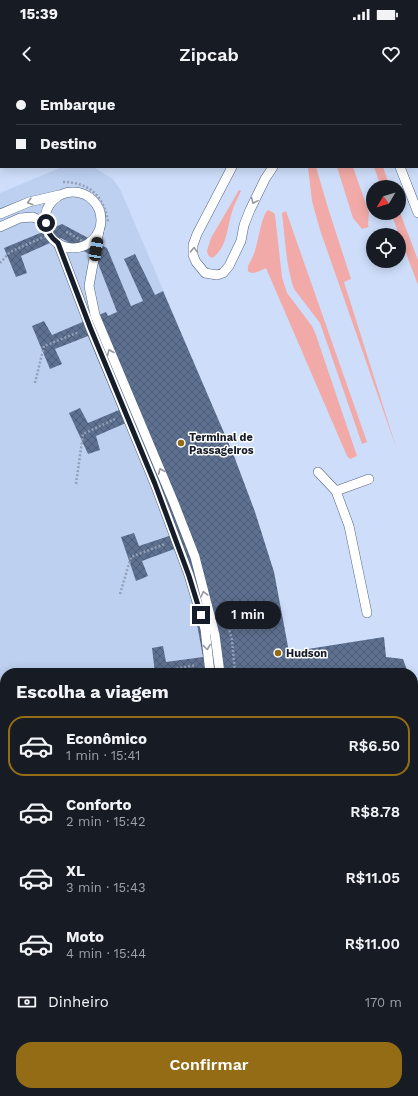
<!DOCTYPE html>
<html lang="pt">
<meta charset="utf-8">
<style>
body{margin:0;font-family:"Work Sans",sans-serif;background:#242831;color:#f1f3f6;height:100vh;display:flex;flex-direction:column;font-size:15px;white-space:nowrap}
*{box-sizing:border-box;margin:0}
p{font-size:13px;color:#9ea1a6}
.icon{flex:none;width:22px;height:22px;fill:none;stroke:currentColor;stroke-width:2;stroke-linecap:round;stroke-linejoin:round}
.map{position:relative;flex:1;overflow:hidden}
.sheet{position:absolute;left:0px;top:588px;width:418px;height:428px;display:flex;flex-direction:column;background:#171b24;border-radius:16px 16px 0 0;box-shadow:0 2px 10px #0003}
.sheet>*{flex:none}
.top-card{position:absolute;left:0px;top:0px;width:418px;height:88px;box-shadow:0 2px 10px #0003;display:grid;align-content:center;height:88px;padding:0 16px;background:#171b24}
.needle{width:26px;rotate:232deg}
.tools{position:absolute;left:366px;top:100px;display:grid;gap:8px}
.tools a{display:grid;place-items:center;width:40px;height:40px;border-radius:50%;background:#171b24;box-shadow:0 2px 10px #0003;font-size:20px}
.end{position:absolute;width:18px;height:18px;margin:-9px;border:5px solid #161d2a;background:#fff;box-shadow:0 0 0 2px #fff}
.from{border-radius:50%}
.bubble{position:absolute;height:28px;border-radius:14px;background:#171b24;box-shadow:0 2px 10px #0003;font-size:13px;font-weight:600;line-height:28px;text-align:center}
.car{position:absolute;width:12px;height:24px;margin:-12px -6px;border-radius:5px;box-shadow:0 0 3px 1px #0007;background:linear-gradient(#222 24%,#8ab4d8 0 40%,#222 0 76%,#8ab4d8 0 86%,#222 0)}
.top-card b{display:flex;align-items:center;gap:14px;height:38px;font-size:15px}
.top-card b+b{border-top:1px solid #363941}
.top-card i{width:10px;height:10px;background:#f1f3f6}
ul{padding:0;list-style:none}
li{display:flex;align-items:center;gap:12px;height:60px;margin:0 8px 6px;padding:0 8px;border:2px solid transparent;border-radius:16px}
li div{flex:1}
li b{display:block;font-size:15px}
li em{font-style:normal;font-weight:600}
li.current{border-color:#936c15}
li>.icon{width:36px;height:36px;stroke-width:1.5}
h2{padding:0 16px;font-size:18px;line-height:48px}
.pay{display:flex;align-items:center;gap:10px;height:44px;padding:0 16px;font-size:15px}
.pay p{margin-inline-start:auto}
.action{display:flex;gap:8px;margin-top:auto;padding:8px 16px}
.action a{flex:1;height:46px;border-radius:16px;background:#936c15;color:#fff;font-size:16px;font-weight:600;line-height:46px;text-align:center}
.status{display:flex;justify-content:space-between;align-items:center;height:28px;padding:0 20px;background:#171b24;direction:ltr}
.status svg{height:11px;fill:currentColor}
header{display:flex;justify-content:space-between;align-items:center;height:52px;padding:0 16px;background:#171b24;font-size:18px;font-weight:600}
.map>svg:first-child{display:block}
.built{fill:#bdd0f0}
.green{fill:#f1aaa7}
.building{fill:url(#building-cross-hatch)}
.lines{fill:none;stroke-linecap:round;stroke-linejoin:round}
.lane-casing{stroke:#526381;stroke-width:10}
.path{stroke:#929fb6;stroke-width:2.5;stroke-dasharray:2 2;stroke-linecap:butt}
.lane{stroke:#fff;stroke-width:9}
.oneway{stroke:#96999f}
.route{stroke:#161d2a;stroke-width:5}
.poi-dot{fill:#936c15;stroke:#fff;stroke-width:1.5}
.labels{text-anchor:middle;stroke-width:3;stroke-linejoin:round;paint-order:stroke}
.poi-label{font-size:11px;font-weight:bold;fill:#161d2a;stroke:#fff;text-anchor:start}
</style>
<div class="status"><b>15:39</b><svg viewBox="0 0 49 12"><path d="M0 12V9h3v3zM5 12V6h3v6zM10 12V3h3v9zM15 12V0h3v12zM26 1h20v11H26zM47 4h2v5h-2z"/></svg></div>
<header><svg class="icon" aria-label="back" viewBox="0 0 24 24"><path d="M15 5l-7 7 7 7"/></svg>Zipcab<svg class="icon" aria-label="heart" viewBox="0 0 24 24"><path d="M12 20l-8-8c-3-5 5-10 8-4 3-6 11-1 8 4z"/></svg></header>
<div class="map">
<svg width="418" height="1016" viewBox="0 0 418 1016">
<defs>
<pattern id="building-cross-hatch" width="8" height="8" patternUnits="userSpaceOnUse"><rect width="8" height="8" fill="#5f7190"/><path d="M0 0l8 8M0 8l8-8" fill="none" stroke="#4d5c76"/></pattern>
</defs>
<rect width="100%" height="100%" fill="#cedefa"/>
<polygon class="built" points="62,87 86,87 95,88 113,99 121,111 234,376 255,432 274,492 289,572 384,557 386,577 403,579 408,593 5,593 5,1011 413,1011 413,889 418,943 418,1016 0,1016 0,113"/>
<g class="green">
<polygon points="308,87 316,87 328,128 351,199 344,202 397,370 320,150 312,121"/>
<polygon points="337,87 353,87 369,133 368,144 369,147 362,149 353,138"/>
<polygon points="374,87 383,87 390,107 381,107"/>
<path d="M239,110L241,111C238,118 234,124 232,132C227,147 227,169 212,178L208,175L207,171L211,158Z"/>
<path d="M268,130L274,133L275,135L282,197L287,213L312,246L316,255L357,376L350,379L347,376L266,188C261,190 253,196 248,191C247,184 251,182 253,176C258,166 261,135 268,130Z"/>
<polygon points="399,130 418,180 418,205 391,133 399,133"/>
<path d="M286,131L367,362L362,364L320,243L294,209C286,187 285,157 282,133Z"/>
</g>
<g class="building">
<polygon points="62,144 107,168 131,226 143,221 124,179 135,174 155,215 163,211 234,376 255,432 274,492 289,572 384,557 386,577 403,579 408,593 155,593 152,568 163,566 166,582 203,577 193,522 177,468 142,481 148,496 136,501 121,457 134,453 139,466 172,455 126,343 96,356 100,370 88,374 69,333 80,328 88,343 119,330 88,256 55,269 62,284 50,289 32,246 44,241 52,255 106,232 108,236 117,232 96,178 61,158 21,176 27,193 16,197 4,168"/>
<polygon points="413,904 414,904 418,943 418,1016 228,1016 227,1011 413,1011"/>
</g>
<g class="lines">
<g class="lane-casing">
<g id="lane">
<polyline points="370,0 370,1"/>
<polyline points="232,87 197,154 193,165 193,175 196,182 205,193 217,195 223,193 229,186 241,161 244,145 250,130 265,99 273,87"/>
<polyline points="400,87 418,133"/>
<circle cx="73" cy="140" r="28"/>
<polyline points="0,134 29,122 59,115"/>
<polyline points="0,147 20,138 33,137 46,143"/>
<polyline points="99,151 89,206 95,235 174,423 195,477 215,555 220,593"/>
<polyline points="58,163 90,247 155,404 189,495 205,549 210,593"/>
<polyline points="318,392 336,411 349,446 367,533"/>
<polyline points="336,411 369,399"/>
<polyline points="235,1011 235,1016"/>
<polyline points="247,1011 247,1016"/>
</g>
</g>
<g class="path">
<path d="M63,102C89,102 104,116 108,142"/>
<polyline points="66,152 69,153 84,162"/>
<polyline points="0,183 10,172 46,156"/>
<polyline points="35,303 44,266 79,252"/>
<polyline points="76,404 83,354 115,339"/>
<polyline points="120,514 131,477 165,464"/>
<polyline points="225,535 232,560 235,593"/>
<polyline points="157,593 158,592 196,585"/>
<polyline points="413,747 418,747"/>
<polyline points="413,887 418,886"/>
<polyline points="263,1011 264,1016"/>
</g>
<use href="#lane" class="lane"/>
</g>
<defs><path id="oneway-chevron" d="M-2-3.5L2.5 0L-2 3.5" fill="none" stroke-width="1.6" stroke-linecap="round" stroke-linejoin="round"/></defs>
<g class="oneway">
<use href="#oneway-chevron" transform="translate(254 121) rotate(114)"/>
<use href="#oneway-chevron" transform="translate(30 122) rotate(163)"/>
<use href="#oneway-chevron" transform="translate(194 170) rotate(-88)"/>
<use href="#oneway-chevron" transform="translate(110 272) rotate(-113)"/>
<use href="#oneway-chevron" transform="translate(161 391) rotate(-113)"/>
<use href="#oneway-chevron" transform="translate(204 514) rotate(-104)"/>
<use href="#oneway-chevron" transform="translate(207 567) rotate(83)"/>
</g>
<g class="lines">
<path class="route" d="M46,143C48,152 50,157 58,163L90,247L155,404L189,496L201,535"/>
</g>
<g class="poi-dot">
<circle cx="181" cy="363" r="4"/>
<circle cx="278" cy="573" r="4"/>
</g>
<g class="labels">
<g class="poi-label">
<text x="189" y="361">Terminal de<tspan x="189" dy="13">Passageiros</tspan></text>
<text x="286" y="577">Hudson</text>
</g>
</g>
</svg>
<div class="tools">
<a><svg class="needle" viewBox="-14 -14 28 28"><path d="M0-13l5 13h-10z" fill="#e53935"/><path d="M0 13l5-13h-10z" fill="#9ea1a6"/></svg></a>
<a><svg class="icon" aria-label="locate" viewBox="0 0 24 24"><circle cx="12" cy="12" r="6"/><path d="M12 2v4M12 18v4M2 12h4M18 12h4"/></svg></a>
</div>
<i class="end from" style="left:46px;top:143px"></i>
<i class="end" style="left:201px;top:535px"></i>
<div class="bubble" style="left:215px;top:521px;width:66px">1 min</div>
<i class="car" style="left:96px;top:169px;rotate:10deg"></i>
<div class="top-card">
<b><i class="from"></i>Embarque</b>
<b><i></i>Destino</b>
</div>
<section class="sheet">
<h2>Escolha a viagem</h2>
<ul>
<li class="current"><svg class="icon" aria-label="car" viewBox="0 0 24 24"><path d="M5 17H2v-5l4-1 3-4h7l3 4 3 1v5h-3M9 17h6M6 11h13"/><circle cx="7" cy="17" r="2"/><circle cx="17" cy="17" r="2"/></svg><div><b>Econômico</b><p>1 min · 15:41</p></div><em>R$6.50</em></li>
<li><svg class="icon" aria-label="car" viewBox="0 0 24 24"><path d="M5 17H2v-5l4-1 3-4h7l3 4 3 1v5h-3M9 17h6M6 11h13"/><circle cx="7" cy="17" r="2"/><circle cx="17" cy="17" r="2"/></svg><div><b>Conforto</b><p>2 min · 15:42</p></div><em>R$8.78</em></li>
<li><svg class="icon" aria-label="car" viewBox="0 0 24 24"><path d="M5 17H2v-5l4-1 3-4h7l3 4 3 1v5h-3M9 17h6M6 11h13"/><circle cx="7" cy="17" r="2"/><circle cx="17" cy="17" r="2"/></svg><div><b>XL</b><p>3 min · 15:43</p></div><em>R$11.05</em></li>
<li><svg class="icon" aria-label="car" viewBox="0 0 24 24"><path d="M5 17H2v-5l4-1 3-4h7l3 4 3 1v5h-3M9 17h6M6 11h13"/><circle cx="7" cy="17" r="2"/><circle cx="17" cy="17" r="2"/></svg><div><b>Moto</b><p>4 min · 15:44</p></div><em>R$11.00</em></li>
</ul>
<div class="pay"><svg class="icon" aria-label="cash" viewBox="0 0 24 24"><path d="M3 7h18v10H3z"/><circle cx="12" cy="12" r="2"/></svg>Dinheiro<p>170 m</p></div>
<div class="action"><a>Confirmar</a></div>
</section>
</div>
